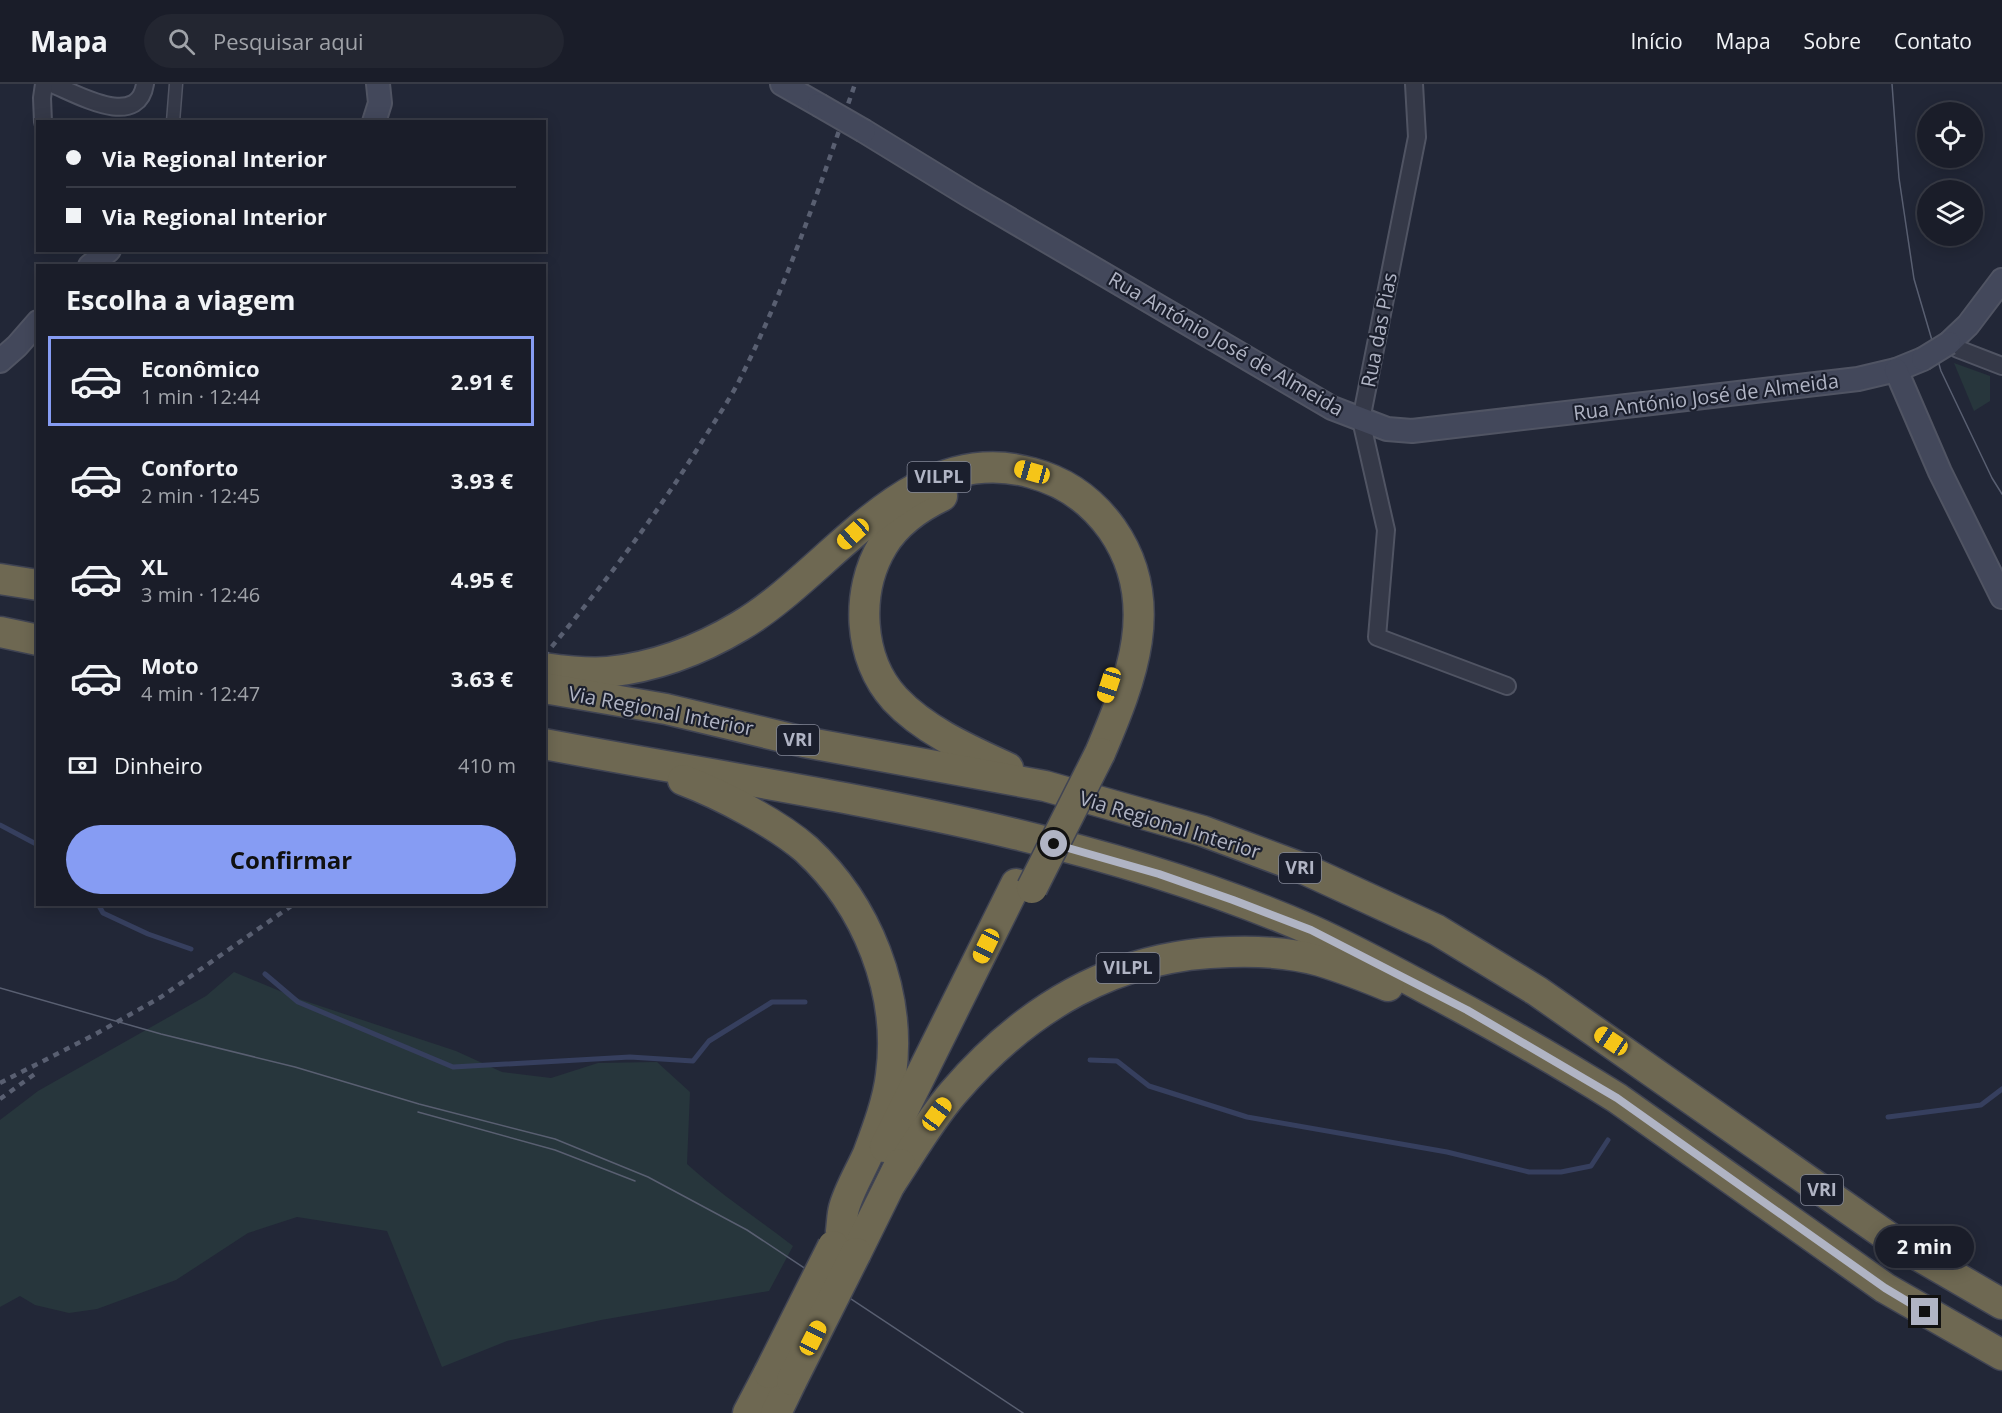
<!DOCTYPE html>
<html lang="pt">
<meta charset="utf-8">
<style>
body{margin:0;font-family:"Open Sans",sans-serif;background:#232631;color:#f1f3f6;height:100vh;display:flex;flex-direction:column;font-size:22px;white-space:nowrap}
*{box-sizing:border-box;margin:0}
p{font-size:20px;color:#9fa2a8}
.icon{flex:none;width:33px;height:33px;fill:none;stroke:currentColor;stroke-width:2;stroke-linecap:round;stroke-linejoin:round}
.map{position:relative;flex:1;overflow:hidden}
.sheet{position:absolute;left:36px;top:180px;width:510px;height:642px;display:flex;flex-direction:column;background:#1a1d29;border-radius:0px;box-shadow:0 3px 15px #0003,0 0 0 2px #383b46}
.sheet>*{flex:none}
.top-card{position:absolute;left:36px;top:36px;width:510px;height:132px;border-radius:0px;box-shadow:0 3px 15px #0003,0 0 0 2px #383b46;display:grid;align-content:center;height:132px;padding:0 30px;background:#1a1d29}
.controls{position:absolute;left:1917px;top:18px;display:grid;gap:12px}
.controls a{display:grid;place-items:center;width:66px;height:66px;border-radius:50%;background:#1a1d29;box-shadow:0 3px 15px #0003,0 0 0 2px #383b46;font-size:30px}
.end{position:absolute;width:27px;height:27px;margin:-14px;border:8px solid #b0b4c4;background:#111;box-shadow:0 0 0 3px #111}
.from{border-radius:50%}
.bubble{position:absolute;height:42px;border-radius:21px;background:#1a1d29;box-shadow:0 3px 15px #0003,0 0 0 2px #383b46;font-size:20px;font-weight:700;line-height:42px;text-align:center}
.car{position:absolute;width:18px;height:36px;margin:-18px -9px;border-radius:8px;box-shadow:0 0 4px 2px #0007;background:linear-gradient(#f5c518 24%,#345 0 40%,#f5c518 0 76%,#345 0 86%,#f5c518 0)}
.top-card b{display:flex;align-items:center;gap:21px;height:57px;font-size:22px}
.top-card b+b{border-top:2px solid #383b46}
.top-card i{width:15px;height:15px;background:#f1f3f6}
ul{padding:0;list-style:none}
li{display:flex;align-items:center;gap:18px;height:90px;margin:0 12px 9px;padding:0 18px;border:3px solid transparent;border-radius:0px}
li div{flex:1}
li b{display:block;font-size:22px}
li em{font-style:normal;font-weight:700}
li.on{border-color:#869cf3}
li>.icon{width:54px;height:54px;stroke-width:1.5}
h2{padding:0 30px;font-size:27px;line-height:72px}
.pay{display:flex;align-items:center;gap:15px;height:66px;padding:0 30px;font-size:22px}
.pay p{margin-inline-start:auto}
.primary-button{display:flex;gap:12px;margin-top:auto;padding:12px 30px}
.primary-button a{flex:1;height:69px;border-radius:36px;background:#869cf3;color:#111;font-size:24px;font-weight:700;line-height:69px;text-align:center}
header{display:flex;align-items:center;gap:36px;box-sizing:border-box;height:84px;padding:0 30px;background:#1a1d29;border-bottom:2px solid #383b46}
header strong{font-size:28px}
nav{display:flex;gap:33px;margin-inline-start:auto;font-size:21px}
.search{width:420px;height:54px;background:#232631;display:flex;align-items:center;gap:15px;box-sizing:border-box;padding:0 21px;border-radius:33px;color:#9fa2a8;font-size:22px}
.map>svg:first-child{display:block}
.green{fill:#27363c}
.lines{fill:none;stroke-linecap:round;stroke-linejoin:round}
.stream{stroke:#363f5e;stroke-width:5}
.pedestrian-casing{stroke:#505463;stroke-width:15}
.minor-casing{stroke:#505463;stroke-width:20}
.secondary-casing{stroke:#505463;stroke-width:26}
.motorway-casing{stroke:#404453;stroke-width:33}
.pedestrian{stroke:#353948;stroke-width:12}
.minor{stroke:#353948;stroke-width:16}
.secondary{stroke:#43485b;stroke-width:22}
.motorway{stroke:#6e6852;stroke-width:30}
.tram{stroke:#595f71;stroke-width:1.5}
.rail{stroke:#595f71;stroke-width:4.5;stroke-dasharray:6 6;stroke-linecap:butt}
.secondary-bridge-casing{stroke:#505463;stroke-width:26;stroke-linecap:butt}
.motorway-bridge-casing{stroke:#404453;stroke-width:33;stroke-linecap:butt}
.secondary-bridge{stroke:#43485b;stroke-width:22}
.motorway-bridge{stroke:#6e6852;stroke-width:30}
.route{stroke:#b0b4c4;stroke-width:8}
.labels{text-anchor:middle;stroke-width:4.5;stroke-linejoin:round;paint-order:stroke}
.shield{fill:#1b1f2d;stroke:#838797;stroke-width:1.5}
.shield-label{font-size:18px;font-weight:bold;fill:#b0b4c4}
.street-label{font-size:20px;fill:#b0b4c4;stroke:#1b1f2d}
</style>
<header>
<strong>Mapa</strong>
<div class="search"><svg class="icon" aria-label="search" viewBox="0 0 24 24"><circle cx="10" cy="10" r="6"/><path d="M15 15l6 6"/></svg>Pesquisar aqui</div>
<nav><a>Início</a><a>Mapa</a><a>Sobre</a><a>Contato</a></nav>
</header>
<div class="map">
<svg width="2002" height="1329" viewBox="0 0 2002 1329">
<rect width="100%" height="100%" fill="#222737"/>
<g class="green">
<polygon points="1954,279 1990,292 1990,317 1974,327"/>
<path d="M234,888L299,915L456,967L502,988L551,994L598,979L657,978L690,1008L687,1080C720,1110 758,1135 793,1162L769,1207L601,1236L507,1257L442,1283L387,1147L297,1133L248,1149L176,1196L97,1225L69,1229L35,1221L20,1212L0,1223V1036L38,1007L206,912Z"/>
</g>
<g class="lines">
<g class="stream">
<polyline points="0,741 38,761"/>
<polyline points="98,820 103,829 148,850 191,865"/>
<polyline points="265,890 298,918 453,983 630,973 693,977 709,957 772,918 805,918"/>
<polyline points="1090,976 1117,977 1149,1002 1247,1033 1447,1068 1529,1088 1561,1088 1591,1082 1608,1056"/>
<polyline points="1888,1033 1981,1021 2002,1005"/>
</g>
<g class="pedestrian-casing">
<polyline id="pedestrian" points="173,38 176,0"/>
</g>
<g class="minor-casing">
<g id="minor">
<path d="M52,0C77,10 138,46 145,0"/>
<polyline points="1414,0 1417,53 1361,336 1386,446 1377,553 1507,602"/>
<polyline points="43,38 42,14 44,0"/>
<polyline points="1952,258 1958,265 2002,282"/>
</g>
</g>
<g class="secondary-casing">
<g id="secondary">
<polyline points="782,0 819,21"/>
<polyline points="374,38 380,19 378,0"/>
<polyline points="864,47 970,112 1332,324 1387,345 1412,347 1858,295 1896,286 1923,275"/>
<polyline points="90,182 109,166"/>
<polyline points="1949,259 1968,241 2002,196"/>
<polyline points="0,277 17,262 38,238"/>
<polyline points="1896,286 1940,388 2002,513"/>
</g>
</g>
<g class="motorway-casing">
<g id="motorway">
<path d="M942,412C919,423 896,440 883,461C855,507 858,575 895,615C925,647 969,666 1008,684"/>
<polyline points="0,495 38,501"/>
<polyline points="0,548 38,556"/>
<path d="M544,584C565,587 587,590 608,588C654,583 700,566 740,542C832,488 910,354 1032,389C1066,398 1092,417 1112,445C1163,518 1131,596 1100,669"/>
<polyline points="544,604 666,625 804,658 1045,702 1203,747 1302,784 1437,846 1537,907 1897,1159 2002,1220"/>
<path d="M544,660C802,709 1068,740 1311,846C1349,863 1386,883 1423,903C1489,938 1553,974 1617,1014L1885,1204L2002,1271"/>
<path d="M683,696C720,710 776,739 806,765C867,821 902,908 891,991C888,1017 877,1046 868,1070C860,1088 849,1106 844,1124C842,1131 842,1140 841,1147"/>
<polyline points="885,1063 1016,800"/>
<path d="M891,1099C911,1069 929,1037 953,1009C1026,924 1115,870 1230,868C1259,867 1292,869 1320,877C1343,884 1366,893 1388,902"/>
<polyline points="856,1169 900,1080"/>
<polyline points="748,1329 769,1289"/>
<polyline points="776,1329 792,1296"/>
</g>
</g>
<use href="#pedestrian" class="pedestrian"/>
<use href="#minor" class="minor"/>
<use href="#secondary" class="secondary"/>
<use href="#motorway" class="motorway"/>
<g class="tram">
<polyline points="1892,0 1899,94 1914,195 1941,287 1992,394 2002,410"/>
<polyline points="0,904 161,950 295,983 419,1020 555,1055 648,1093 747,1146 1023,1329"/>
<polyline points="418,1028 555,1066 635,1097"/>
</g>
<g class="rail">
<path d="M544,572C601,504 654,435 701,359C713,340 726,321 737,301C786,205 820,102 855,0"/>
<polyline points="0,999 94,951 161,913 294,820"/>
<polyline points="0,1015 39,987"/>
</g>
<g class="secondary-bridge-casing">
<g id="secondary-bridge">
<polyline points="819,21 864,47"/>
<polyline points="1923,275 1949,259"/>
</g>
</g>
<g class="motorway-bridge-casing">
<g id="motorway-bridge">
<polyline points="1032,804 1100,669"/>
<polyline points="769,1289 833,1162"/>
<polyline points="792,1296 856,1169"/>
</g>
</g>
<use href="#secondary-bridge" class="secondary-bridge"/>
<use href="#motorway-bridge" class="motorway-bridge"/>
</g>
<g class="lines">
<polyline class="route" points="1054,760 1159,790 1233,816 1311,846 1467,926 1617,1014 1885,1204 1925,1228"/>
</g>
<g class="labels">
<g class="shield">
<rect x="907.5" y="378" width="63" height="30" rx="4.5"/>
<rect x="777" y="641" width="42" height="30" rx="4.5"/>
<rect x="1279" y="769" width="42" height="30" rx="4.5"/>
<rect x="1096.5" y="869" width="63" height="30" rx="4.5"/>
<rect x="1801" y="1091" width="42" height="30" rx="4.5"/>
</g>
<g class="shield-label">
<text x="939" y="399">VILPL</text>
<text x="798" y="662">VRI</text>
<text x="1300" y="790">VRI</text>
<text x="1128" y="890">VILPL</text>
<text x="1822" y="1112">VRI</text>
</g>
<g class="street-label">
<text transform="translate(1379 246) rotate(-79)" y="7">Rua das Pias</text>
<text transform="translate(1226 260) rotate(30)" y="7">Rua António José de Almeida</text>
<text transform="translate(1706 313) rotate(-7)" y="7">Rua António José de Almeida</text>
<text transform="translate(661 627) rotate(11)" y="7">Via Regional Interior</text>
<text transform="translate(1170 741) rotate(17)" y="7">Via Regional Interior</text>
</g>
</g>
</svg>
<div class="controls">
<a><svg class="icon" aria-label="locate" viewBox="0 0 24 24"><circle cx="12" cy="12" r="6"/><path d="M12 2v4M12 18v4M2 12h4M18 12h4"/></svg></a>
<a><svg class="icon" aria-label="layers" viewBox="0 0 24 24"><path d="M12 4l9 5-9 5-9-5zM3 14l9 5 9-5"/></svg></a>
</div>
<i class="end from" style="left:1054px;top:760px"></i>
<i class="end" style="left:1925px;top:1228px"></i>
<div class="bubble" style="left:1875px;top:1142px;width:99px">2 min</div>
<i class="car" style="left:1032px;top:388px;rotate:286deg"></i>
<i class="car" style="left:853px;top:450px;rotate:228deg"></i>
<i class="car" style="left:1109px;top:601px;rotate:198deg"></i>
<i class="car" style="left:986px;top:862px;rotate:206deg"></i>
<i class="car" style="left:1611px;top:957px;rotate:304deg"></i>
<i class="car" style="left:937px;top:1030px;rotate:36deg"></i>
<i class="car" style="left:813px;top:1254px;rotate:27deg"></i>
<div class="top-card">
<b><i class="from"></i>Via Regional Interior</b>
<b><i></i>Via Regional Interior</b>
</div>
<section class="sheet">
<h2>Escolha a viagem</h2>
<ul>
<li class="on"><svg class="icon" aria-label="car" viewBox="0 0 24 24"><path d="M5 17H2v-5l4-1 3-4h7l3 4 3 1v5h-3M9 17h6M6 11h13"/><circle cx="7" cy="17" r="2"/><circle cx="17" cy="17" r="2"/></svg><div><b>Econômico</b><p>1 min · 12:44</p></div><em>2.91 €</em></li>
<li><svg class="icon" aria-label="car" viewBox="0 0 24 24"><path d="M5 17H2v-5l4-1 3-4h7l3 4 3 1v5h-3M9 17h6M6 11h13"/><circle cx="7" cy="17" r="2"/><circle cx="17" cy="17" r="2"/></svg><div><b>Conforto</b><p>2 min · 12:45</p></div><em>3.93 €</em></li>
<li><svg class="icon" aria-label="car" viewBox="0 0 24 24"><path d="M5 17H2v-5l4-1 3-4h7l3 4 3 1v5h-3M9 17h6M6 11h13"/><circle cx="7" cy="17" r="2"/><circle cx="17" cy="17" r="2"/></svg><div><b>XL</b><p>3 min · 12:46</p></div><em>4.95 €</em></li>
<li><svg class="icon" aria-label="car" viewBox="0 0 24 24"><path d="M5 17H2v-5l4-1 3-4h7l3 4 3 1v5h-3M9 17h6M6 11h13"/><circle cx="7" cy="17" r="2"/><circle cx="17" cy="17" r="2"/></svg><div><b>Moto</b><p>4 min · 12:47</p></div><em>3.63 €</em></li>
</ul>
<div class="pay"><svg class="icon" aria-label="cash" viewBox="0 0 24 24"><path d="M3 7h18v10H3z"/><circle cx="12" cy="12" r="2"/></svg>Dinheiro<p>410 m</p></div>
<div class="primary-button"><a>Confirmar</a></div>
</section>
</div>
